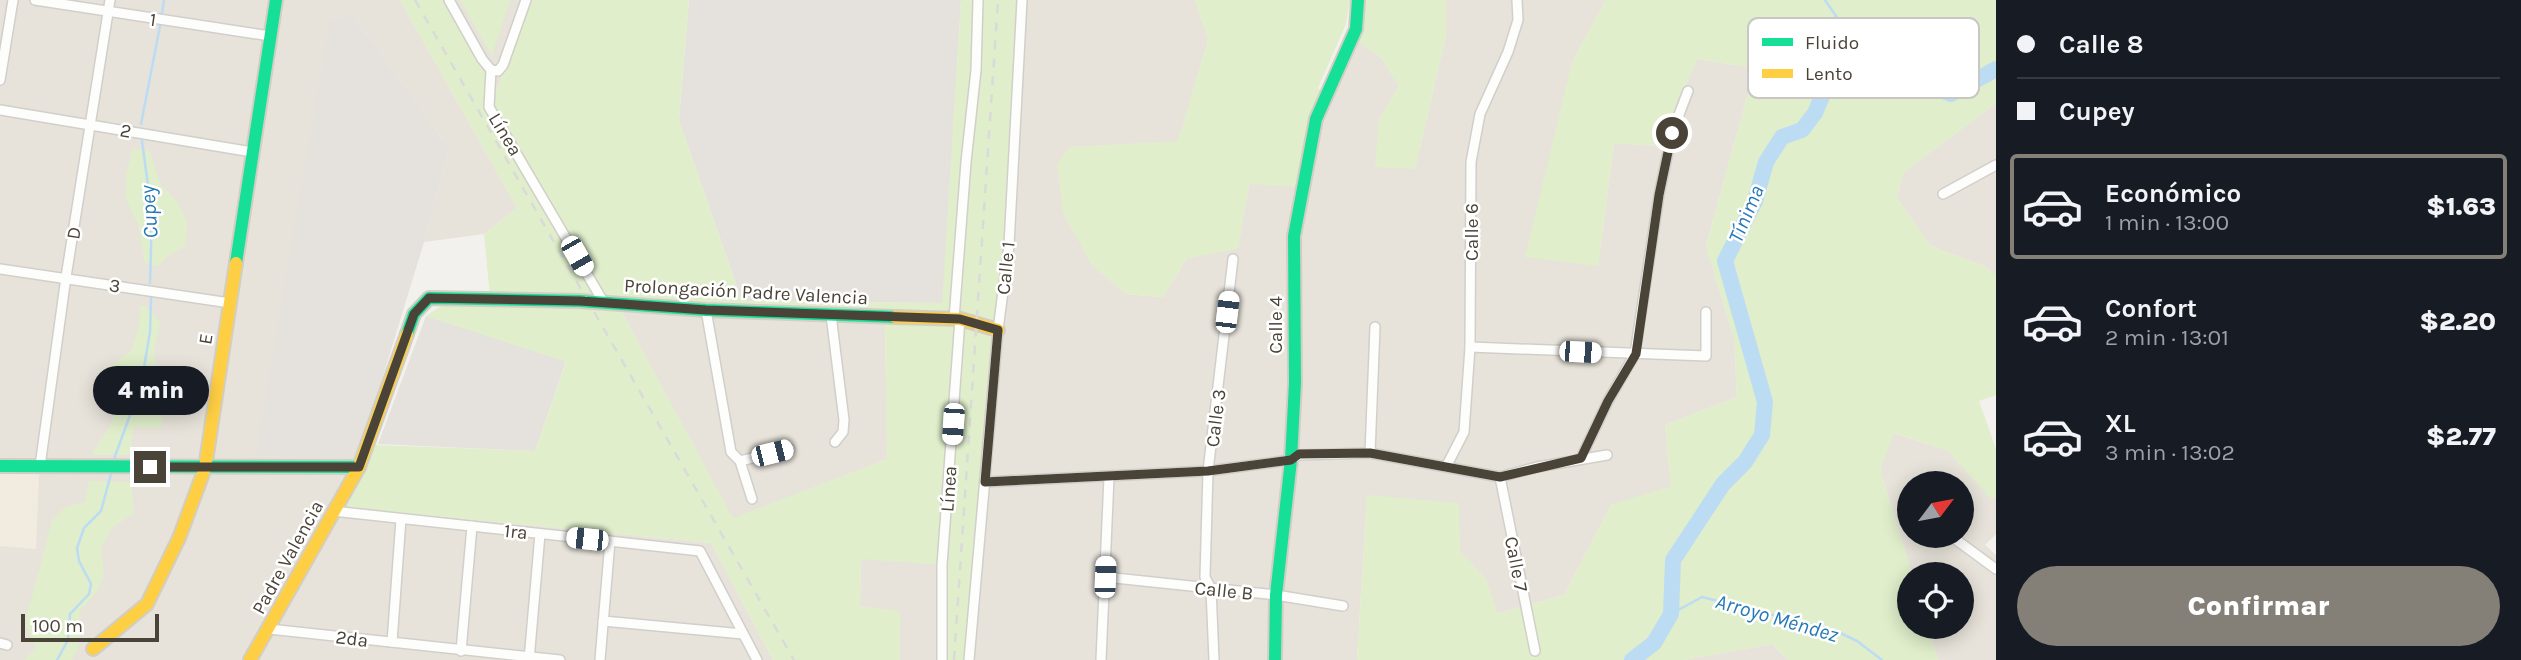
<!DOCTYPE html>
<html lang="es">
<meta charset="utf-8">
<style>
body{margin:0;font-family:Karla,sans-serif;background:#242831;color:#f1f3f6;height:100vh;display:flex;flex-direction:column;font-size:26px;white-space:nowrap}
*{box-sizing:border-box;margin:0}
p{font-size:23px;color:#9ea1a6}
.icon{flex:none;width:38px;height:38px;fill:none;stroke:currentColor;stroke-width:2;stroke-linecap:round;stroke-linejoin:round}
.map{position:relative;flex:1;overflow:hidden}
.sheet{display:flex;flex-direction:column;background:#171b24;width:525px}
.sheet>*{flex:none}
.hud{display:grid;align-content:center;height:154px;padding:0 21px;background:#171b24}
.needle{width:46px;rotate:58deg}
.fabs{position:absolute;left:1897px;top:471px;display:grid;gap:14px}
.fabs a{display:grid;place-items:center;width:77px;height:77px;border-radius:50%;background:#171b24;box-shadow:0 4px 18px #0003;font-size:35px}
.scale{position:absolute;left:21px;bottom:18px;width:138px;box-sizing:border-box;padding-left:7px;border:4px solid #4a4337;border-top:0;font-size:19px;line-height:24px;white-space:nowrap;color:#4a4337;-webkit-text-stroke:5px #fff;paint-order:stroke}
.end{position:absolute;width:32px;height:32px;margin:-16px;border:9px solid #4a4337;background:#fff;box-shadow:0 0 0 4px #fff}
.from{border-radius:50%}
.bubble{position:absolute;height:49px;border-radius:24px;background:#171b24;box-shadow:0 4px 18px #0003;font-size:23px;font-weight:800;line-height:49px;text-align:center}
.car{position:absolute;width:21px;height:42px;margin:-21px -10px;border-radius:9px;box-shadow:0 0 5px 2px #0007;background:linear-gradient(#fff 24%,#345 0 40%,#fff 0 76%,#345 0 86%,#fff 0)}
.hud b{display:flex;align-items:center;gap:24px;height:66px;font-size:26px}
.hud b+b{border-top:2px solid #363941}
.hud i{width:18px;height:18px;background:#f1f3f6}
ul{padding:0;list-style:none}
li{display:flex;align-items:center;gap:21px;height:105px;margin:0 14px 10px;padding:0 7px;border:4px solid transparent;border-radius:7px}
li div{flex:1}
li b{display:block;font-size:26px}
li em{font-style:normal;font-weight:800}
li.active{border-color:#858077}
li>.icon{width:63px;height:63px;stroke-width:1.5}
.cta{display:flex;gap:14px;margin-top:auto;padding:14px 21px}
.cta a{flex:1;height:80px;border-radius:42px;background:#858077;color:#fff;font-size:28px;font-weight:800;line-height:80px;text-align:center}
main{display:flex;flex:1;min-height:0}
.map>svg:first-child{display:block}
.residential{fill:#e7e3da;fill-rule:evenodd}
.industrial{fill:#e5e1dc}
.education{fill:#f1ecdf}
.green{fill:#e0eecb;fill-rule:evenodd}
.lines{fill:none;stroke-linecap:round;stroke-linejoin:round}
.stream{stroke:#bbdcf3;stroke-width:2.5}
.river{stroke:#bbdcf3;stroke-width:16}
.street-casing{stroke:#d1cfca;stroke-width:12}
.fast-casing{stroke:#d3cec3;stroke-width:16}
.slow-casing{stroke:#d3cec3;stroke-width:16}
.street{stroke:#fdfdfc;stroke-width:9}
.fast{stroke:#16e098;stroke-width:12}
.slow{stroke:#ffcf43;stroke-width:12}
.rail{stroke:#dadad9;stroke-width:2.5;stroke-dasharray:9 9;stroke-linecap:butt}
.route{stroke:#4a4337;stroke-width:9}
.labels{text-anchor:middle;stroke-width:5;stroke-linejoin:round;paint-order:stroke}
.street-label{font-size:19px;fill:#4a4337;stroke:#fff}
.water-label{font-size:21px;font-style:italic;fill:#2679b6;stroke:#fff}
.key{fill:#fff;stroke:#c9c7c3;stroke-width:2}
.key-label{font-size:19px;fill:#4a4337}
</style>
<main>
<div class="map">
<svg width="1996" height="660" viewBox="0 0 1996 660">
<rect width="100%" height="100%" fill="#f3f1ed"/>
<g class="residential">
<polygon points="0,0 400,0 517,208 484,234 424,242 449,148 353,15 366,462 345,507 711,543 773,660 0,660"/>
<polygon points="442,0 530,0 498,88"/>
<polygon points="1024,0 1195,0 1208,40 1178,142 1070,147 1064,213 1092,265 1126,294 1163,297 1187,258 1238,248 1249,184 1325,93 1351,36 1382,59 1399,86 1379,119 1415,169 1446,35 1446,0 1606,0 1572,62 1598,266 1614,143 1659,146 1697,59 1755,68 1706,246 1734,339 1737,397 1665,425 1671,487 1611,505 1564,595 1497,614 1486,579 1460,552 1367,495 1357,660 969,660"/>
<polygon points="1996,103 1996,276 1984,266 1931,246 1897,198 1903,173"/>
<polygon points="620,309 885,319 887,459 733,519"/>
<path d="M1893,433L1947,450L1991,498L1996,496V534L1985,545L1996,555V660H1938L1928,627L1962,626V574H1912L1880,469ZM1909,483H1962V536H1909Z"/>
<polygon points="861,558 944,565 940,660 900,660 900,612 860,606"/>
<polygon points="1772,644 1788,660 1684,660"/>
</g>
<g class="industrial">
<polygon points="689,0 961,0 943,303 742,301 679,120"/>
<polygon points="353,15 449,148 424,242 357,461 256,455 330,22"/>
<polygon points="426,316 566,361 535,451 378,444"/>
</g>
<polygon class="education" points="0,473 39,473 36,549 0,546"/>
<g class="green">
<path d="M400,0H442L498,88L530,0H689L679,120L742,301L942,303L961,0H1024L1012,175L969,660H940L943,565L861,559L860,606L900,611V660H773L711,543L344,507L375,445L535,451L566,362L426,316L441,306H491L484,234L517,208ZM620,309L885,319L887,459L733,518Z"/>
<polygon points="460,0 510,0 492,56"/>
<polygon points="1195,0 1350,0 1346,24 1318,88 1325,93 1296,187 1249,184 1238,249 1187,258 1163,297 1126,294 1092,265 1063,213 1057,166 1069,147 1178,141 1208,40"/>
<polygon points="1362,0 1446,0 1446,35 1415,169 1375,167 1379,119 1399,86 1382,59 1351,36"/>
<polygon points="1606,0 1996,0 1996,103 1903,173 1897,198 1931,246 1984,266 1996,276 1996,395 1979,401 1996,449 1996,496 1991,499 1947,450 1894,433 1880,469 1912,574 1909,574 1909,626 1928,627 1938,660 1788,660 1772,644 1684,660 1357,660 1367,495 1459,503 1460,552 1486,579 1498,614 1564,595 1611,505 1671,486 1665,425 1737,397 1734,339 1706,246 1755,68 1697,59 1659,146 1614,143 1598,266 1525,257 1572,62"/>
<polygon points="133,149 150,151 160,183 178,203 188,223 185,246 169,255 159,266 145,263 138,225 126,199 126,174"/>
<path d="M140,306H146L160,322L154,354L158,375L154,390L164,401L161,428H134L129,455H92C100,439 111,429 115,412L105,395L109,367L131,351L139,326Z"/>
<polygon points="89,481 131,482 134,513 112,528 101,548 104,574 99,589 80,611 78,650 72,660 24,660 36,648 25,623 52,521 65,507 85,502"/>
</g>
<g class="lines">
<g class="stream">
<polyline points="1825,0 1849,35 1843,45 1852,72"/>
<polyline points="162,13 164,0"/>
<polyline points="141,124 160,26"/>
<polyline points="142,141 152,215 150,283"/>
<polyline points="114,459 141,385 150,332 151,298"/>
<polyline points="1671,614 1702,597 1836,631 1857,641 1882,660"/>
<polyline points="57,660 68,640 70,614 89,594 91,584 79,561 77,548 84,528 101,511 111,474"/>
</g>
<polyline class="river" points="1632,660 1654,643 1671,614 1673,560 1723,484 1745,462 1762,435 1765,402 1725,261 1755,201 1766,162 1782,137 1802,130 1815,113 1828,82 1897,54 1932,87 1951,94 1996,69"/>
<g class="street-casing">
<g id="street">
<polyline points="35,0 270,36"/>
<polyline points="449,0 482,59 491,70"/>
<polyline points="491,70 489,107 604,303"/>
<polyline points="491,70 498,71 503,65 526,0"/>
<polyline points="0,80 13,0"/>
<polyline points="0,110 252,152"/>
<polyline points="1943,194 1996,165"/>
<polyline points="0,269 230,303"/>
<polyline points="706,310 731,452 740,461 752,499"/>
<polyline points="831,315 844,420 843,432 835,442"/>
<polyline points="954,319 966,162 976,70 978,0"/>
<polyline points="1470,347 1706,356 1706,312"/>
<polyline points="1370,453 1375,327"/>
<polyline points="1581,458 1608,401 1635,354 1659,195 1672,133 1688,91"/>
<polyline points="740,461 790,449"/>
<polyline points="40,466 66,277 110,0"/>
<polyline points="1446,467 1464,432 1470,347 1471,162 1480,114 1508,52 1518,20 1517,0"/>
<polyline points="1500,477 1535,651"/>
<polyline points="985,482 1208,471 1291,460 1299,455 1370,453 1500,477 1537,467 1607,455"/>
<polyline points="1919,482 1919,483"/>
<polyline points="333,511 700,551 757,660"/>
<polyline points="1951,536 1996,569"/>
<polyline points="1105,577 1276,595 1343,606"/>
<polyline points="603,621 743,634"/>
<polyline points="269,629 560,660"/>
<polyline points="392,642 401,519"/>
<polyline points="0,643 7,645"/>
<polyline points="461,651 472,526"/>
<polyline points="529,660 540,534"/>
<polyline points="600,660 610,541"/>
<polyline points="942,660 942,565 960,319"/>
<polyline points="969,660 998,330 1009,245 1022,0"/>
<polyline points="1101,660 1109,477"/>
<polyline points="1214,660 1211,589 1205,577 1208,471 1233,259"/>
</g>
</g>
<g class="fast-casing">
<g id="fast">
<polyline points="236,263 276,0"/>
<polyline points="407,334 414,314 429,298 580,301 706,310 895,317"/>
<polyline points="0,466 359,467"/>
<polyline points="1275,660 1276,595 1291,460 1295,383 1294,236 1316,119 1356,29 1358,0"/>
</g>
</g>
<g class="slow-casing">
<g id="slow">
<polyline points="895,317 960,319 998,330"/>
<polyline points="93,649 147,604 179,538 205,468 236,263"/>
<polyline points="250,660 359,467 407,334"/>
</g>
</g>
<use href="#street" class="street"/>
<use href="#fast" class="fast"/>
<use href="#slow" class="slow"/>
<g class="rail">
<polyline points="415,0 794,660"/>
<polyline points="954,660 998,0"/>
</g>
</g>
<g class="lines">
<polyline class="route" points="150,467 359,467 414,314 429,298 580,301 706,310 960,319 998,330 985,482 1208,471 1291,460 1299,454 1370,453 1500,477 1581,458 1608,401 1636,354 1659,195 1672,133"/>
</g>
<g class="labels">
<g class="street-label">
<text transform="translate(153 19) rotate(8)" y="7">1</text>
<text transform="translate(126 130) rotate(10)" y="7">2</text>
<text transform="translate(506 134) rotate(59)" y="7">Línea</text>
<text transform="translate(1471 232) rotate(-90)" y="7">Calle 6</text>
<text transform="translate(73 233) rotate(-81)" y="7">D</text>
<text transform="translate(1005 268) rotate(-84)" y="7">Calle 1</text>
<text transform="translate(115 285) rotate(9)" y="7">3</text>
<text transform="translate(746 291) rotate(3)" y="7">Prolongación Padre Valencia</text>
<text transform="translate(1275 325) rotate(-90)" y="7">Calle 4</text>
<text transform="translate(205 339) rotate(-81)" y="7">E</text>
<text transform="translate(1215 418) rotate(-83)" y="7">Calle 3</text>
<text transform="translate(948 489) rotate(-86)" y="7">Línea</text>
<text transform="translate(516 531) rotate(6)" y="7">1ra</text>
<text transform="translate(287 557) rotate(-61)" y="7">Padre Valencia</text>
<text transform="translate(1517 564) rotate(79)" y="7">Calle 7</text>
<text transform="translate(1224 590) rotate(6)" y="7">Calle B</text>
<text transform="translate(352 638) rotate(7)" y="7">2da</text>
</g>
<g class="water-label">
<text transform="translate(149 212) rotate(-94)" y="7">Cupey</text>
<text transform="translate(1746 214) rotate(-67)" y="7">Tínima</text>
<text transform="translate(1777 618) rotate(16)" y="7">Arroyo Méndez</text>
</g>
</g>
<rect x="1748" y="18" width="231" height="80" rx="10" class="key"/>
<rect x="1762" y="38" width="31" height="8" fill="#16e098"/>
<rect x="1762" y="69" width="31" height="9" fill="#ffcf43"/>
<g class="key-label">
<text x="1805" y="49">Fluido</text>
<text x="1805" y="80">Lento</text>
</g>
</svg>
<div class="fabs">
<a><svg class="needle" viewBox="-14 -14 28 28"><path d="M0-13l5 13h-10z" fill="#e53935"/><path d="M0 13l5-13h-10z" fill="#9ea1a6"/></svg></a>
<a><svg class="icon" aria-label="locate" viewBox="0 0 24 24"><circle cx="12" cy="12" r="6"/><path d="M12 2v4M12 18v4M2 12h4M18 12h4"/></svg></a>
</div>
<div class="scale">100 m</div>
<i class="end from" style="left:1672px;top:133px"></i>
<i class="end" style="left:150px;top:467px"></i>
<div class="bubble" style="left:93px;top:366px;width:116px">4 min</div>
<i class="car" style="left:577px;top:256px;rotate:150deg"></i>
<i class="car" style="left:1227px;top:312px;rotate:7deg"></i>
<i class="car" style="left:1580px;top:352px;rotate:93deg"></i>
<i class="car" style="left:953px;top:424px;rotate:184deg"></i>
<i class="car" style="left:772px;top:453px;rotate:76deg"></i>
<i class="car" style="left:587px;top:539px;rotate:276deg"></i>
<i class="car" style="left:1105px;top:577px;rotate:2deg"></i>
</div>
<section class="sheet">
<div class="hud">
<b><i class="from"></i>Calle 8</b>
<b><i></i>Cupey</b>
</div>
<ul>
<li class="active"><svg class="icon" aria-label="car" viewBox="0 0 24 24"><path d="M5 17H2v-5l4-1 3-4h7l3 4 3 1v5h-3M9 17h6M6 11h13"/><circle cx="7" cy="17" r="2"/><circle cx="17" cy="17" r="2"/></svg><div><b>Económico</b><p>1 min · 13:00</p></div><em>$1.63</em></li>
<li><svg class="icon" aria-label="car" viewBox="0 0 24 24"><path d="M5 17H2v-5l4-1 3-4h7l3 4 3 1v5h-3M9 17h6M6 11h13"/><circle cx="7" cy="17" r="2"/><circle cx="17" cy="17" r="2"/></svg><div><b>Confort</b><p>2 min · 13:01</p></div><em>$2.20</em></li>
<li><svg class="icon" aria-label="car" viewBox="0 0 24 24"><path d="M5 17H2v-5l4-1 3-4h7l3 4 3 1v5h-3M9 17h6M6 11h13"/><circle cx="7" cy="17" r="2"/><circle cx="17" cy="17" r="2"/></svg><div><b>XL</b><p>3 min · 13:02</p></div><em>$2.77</em></li>
</ul>
<div class="cta"><a>Confirmar</a></div>
</section>
</main>
